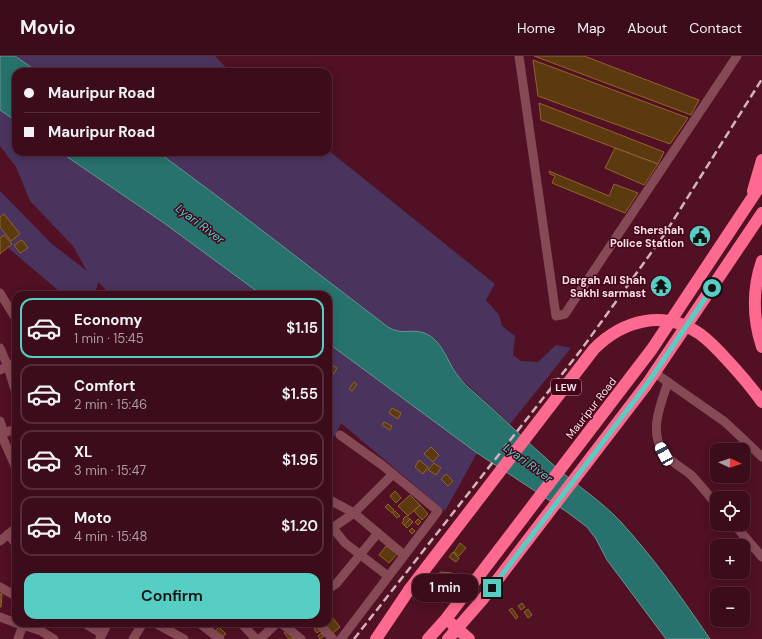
<!DOCTYPE html>
<meta charset="utf-8">
<style>
body{margin:0;font-family:"DM Sans",sans-serif;background:#481a28;color:#f1f3f6;height:100vh;display:flex;flex-direction:column;font-size:15px;white-space:nowrap}
*{box-sizing:border-box;margin:0}
p{font-size:13px;color:#ad9ba3}
.icon{flex:none;width:22px;height:22px;fill:none;stroke:currentColor;stroke-width:2;stroke-linecap:round;stroke-linejoin:round}
.map{position:relative;flex:1;overflow:hidden}
.sheet{position:absolute;left:12px;top:235px;width:320px;height:336px;display:flex;flex-direction:column;background:#3d0c1b;border-radius:12px;box-shadow:0 2px 10px #0003,0 0 0 1px #562c3a}
.sheet>*{flex:none}
.hud{position:absolute;left:12px;top:12px;width:320px;height:88px;border-radius:12px;box-shadow:0 2px 10px #0003,0 0 0 1px #562c3a;display:grid;align-content:center;height:88px;padding:0 12px;background:#3d0c1b}
.needle{width:26px;rotate:93deg}
.tools{position:absolute;left:710px;top:387px;display:grid;gap:8px}
.tools a{display:grid;place-items:center;width:40px;height:40px;border-radius:8px;background:#3d0c1b;box-shadow:0 2px 10px #0003,0 0 0 1px #562c3a;font-size:20px}
.end{position:absolute;width:18px;height:18px;margin:-9px;border:5px solid #56cec4;background:#111;box-shadow:0 0 0 2px #111}
.from{border-radius:50%}
.bubble{position:absolute;height:28px;border-radius:12px;background:#3d0c1b;box-shadow:0 2px 10px #0003,0 0 0 1px #562c3a;font-size:13px;font-weight:600;line-height:28px;text-align:center}
.car{position:absolute;width:12px;height:24px;margin:-12px -6px;border-radius:5px;box-shadow:0 0 3px 1px #0007;background:linear-gradient(#fff 24%,#345 0 40%,#fff 0 76%,#345 0 86%,#fff 0)}
.hud b{display:flex;align-items:center;gap:14px;height:38px;font-size:15px}
.hud b+b{border-top:1px solid #562c3a}
.hud i{width:10px;height:10px;background:#f1f3f6}
ul{padding:7px 0 0;list-style:none}
li{display:flex;align-items:center;gap:12px;height:60px;margin:0 8px 6px;padding:0 4px;border:2px solid #562c3a;border-radius:12px}
li div{flex:1}
li b{display:block;font-size:15px}
li em{font-style:normal;font-weight:600}
li.active{border-color:#56cec4}
li>.icon{width:36px;height:36px;stroke-width:1.5}
.button{display:flex;gap:8px;margin-top:auto;padding:8px 12px}
.button a{flex:1;height:46px;border-radius:12px;background:#56cec4;color:#111;font-size:16px;font-weight:600;line-height:46px;text-align:center}
header{display:flex;align-items:center;gap:24px;box-sizing:border-box;height:56px;padding:0 20px;background:#3d0c1b;border-bottom:1px solid #562c3a}
header strong{font-size:19px}
nav{display:flex;gap:22px;margin-inline-start:auto;font-size:14px}
.map>svg:first-child{display:block}
.green{fill:#4a345e}
.water{fill:#27726c;stroke:#679491}
.building{fill:#5c3a10;stroke:#93632b}
.lines{fill:none;stroke-linecap:round;stroke-linejoin:round}
.minor{stroke:#864a56;stroke-width:9}
.highway{stroke:#fe6a8f;stroke-width:12}
.rail{stroke:#d4b2b9;stroke-width:2.5;stroke-dasharray:8 4;stroke-linecap:butt}
.highway-bridge{stroke:#fe6a8f;stroke-width:12}
.route{stroke:#56cec4;stroke-width:5}
.labels{text-anchor:middle;stroke-width:3;stroke-linejoin:round;paint-order:stroke}
.shield{fill:#45041a;stroke:#c5a0a9;stroke-width:1}
.shield-label{font-size:10px;font-weight:bold;fill:#fce3e6}
.poi-label{font-size:11px;font-weight:bold;fill:#fce3e6;stroke:#45041a;text-anchor:end}
.street-label{font-size:11px;fill:#fce3e6;stroke:#45041a}
.water-label{font-size:12px;font-style:italic;fill:#49d8cd;stroke:#45041a}
</style>
<header>
<strong>Movio</strong>
<nav><a>Home</a><a>Map</a><a>About</a><a>Contact</a></nav>
</header>
<div class="map">
<svg width="762" height="583" viewBox="0 0 762 583">
<rect width="100%" height="100%" fill="#511024"/>
<g class="green">
<polygon points="15,0 215,0 230,16 38,16"/>
<polygon points="0,54 16,65 16,96 60,96 164,167 262,239 111,239 98,226 95,239 75,239 59,235 0,185 0,135 52,188 87,215 73,190 30,145 16,111 0,90"/>
<polygon points="328,94 495,228 486,244 499,259 502,270 515,280 513,299 521,305 538,306 556,289 571,292 510,368 458,320 434,282 395,275 388,271 225,146 158,96 328,96"/>
<polygon points="328,287 477,397 445,455 341,367 335,380 328,377"/>
</g>
<g class="water">
<polygon points="0,0 15,0 38,16 16,16 16,65 0,54"/>
<path d="M60,96H158L225,146L388,271C403,280 411,272 424,277C442,283 447,306 458,320C461,324 465,328 468,331C499,358 527,386 558,413C579,431 601,445 620,465C654,502 682,542 710,583H666L607,504L596,483L587,471L567,456L477,397L328,287V239H262L164,167Z"/>
</g>
<g class="building">
<polygon points="534,0 584,0 699,44 691,59"/>
<polygon points="533,4 688,62 670,88 538,40"/>
<polygon points="539,47 664,96 658,108 541,64"/>
<polygon points="615,92 658,108 644,129 605,112"/>
<polygon points="549,115 609,140 614,128 638,137 625,157 552,127 555,120 550,118"/>
<polygon points="4,158 20,178 11,185 0,171 0,161"/>
<polygon points="4,179 12,188 0,198 0,182"/>
<polygon points="22,184 28,192 20,197 14,189"/>
<polygon points="328,307 337,312 333,319 328,316"/>
<polygon points="354,326 357,328 352,335 349,333"/>
<polygon points="392,352 401,357 398,363 389,357"/>
<polygon points="384,366 392,370 390,374 382,369"/>
<polygon points="328,379 332,382 328,389"/>
<polygon points="431,391 439,399 433,406 424,398"/>
<polygon points="419,404 428,411 423,418 415,411"/>
<polygon points="434,407 441,412 436,419 428,414"/>
<polygon points="446,418 453,425 448,430 441,423"/>
<polygon points="395,435 401,442 396,447 390,440"/>
<polygon points="410,439 420,449 408,460 398,450"/>
<polygon points="388,448 394,454 392,457 385,451"/>
<polygon points="420,449 428,458 422,464 414,455"/>
<polygon points="395,455 400,460 397,462 393,458"/>
<polygon points="406,460 410,463 404,469 402,467 404,464 403,463"/>
<polygon points="410,463 413,466 407,472 404,469"/>
<polygon points="418,463 421,466 418,469 415,466"/>
<polygon points="412,472 415,475 412,478 409,475"/>
<polygon points="460,487 466,492 459,500 454,496"/>
<polygon points="386,490 397,498 389,507 379,499"/>
<polygon points="453,496 459,502 456,506 449,501"/>
<polygon points="440,516 452,517 451,535 442,534 443,519 440,519"/>
<polygon points="435,527 440,530 434,538 429,535"/>
<polygon points="440,535 448,541 446,545 437,539"/>
<polygon points="0,538 2,538 1,551 0,551"/>
<polygon points="522,547 525,551 521,554 518,550"/>
<polygon points="512,552 518,561 516,563 509,554"/>
<polygon points="528,553 532,559 528,562 524,556"/>
<polygon points="331,560 340,571 331,579 325,571 329,567 328,563"/>
<polygon points="291,567 295,567 297,570 292,573 290,569"/>
<polygon points="319,569 322,573 317,577 314,573"/>
<polygon points="219,571 226,578 222,581 215,575"/>
<polygon points="288,574 297,583 289,583 284,577"/>
<polygon points="321,577 324,580 320,583 318,580"/>
</g>
<g class="lines">
<g class="minor">
<polyline points="519,0 556,260 565,258 737,0"/>
<polyline points="0,237 16,263"/>
<polyline points="0,292 8,311 16,337"/>
<polyline points="0,314 16,306"/>
<polyline points="655,317 725,366 762,401"/>
<path d="M668,326C661,348 648,376 664,397C670,406 683,412 691,419C700,428 708,439 717,449"/>
<polyline points="0,365 4,377"/>
<polyline points="0,378 16,373"/>
<polyline points="1,378 16,412"/>
<polyline points="340,379 382,409 438,455 341,583"/>
<polyline points="328,443 354,457 404,499"/>
<polyline points="734,468 762,501"/>
<polyline points="332,471 345,487 388,520"/>
<polyline points="328,475 354,457 393,418"/>
<polyline points="8,478 16,488"/>
<polyline points="0,485 16,472"/>
<polyline points="0,531 16,540"/>
<polyline points="328,533 336,528 378,477"/>
<polyline points="0,561 16,567"/>
<polyline points="17,567 41,575 54,583"/>
<polyline points="84,567 102,578"/>
<polyline points="155,567 184,583"/>
<polyline points="199,567 220,583"/>
<polyline points="241,567 256,583"/>
<polyline points="281,567 301,583"/>
<polyline points="318,567 333,583"/>
<polyline points="100,582 108,567"/>
<polyline points="18,583 23,569"/>
<polyline points="133,583 143,567"/>
<polyline points="260,583 277,567"/>
</g>
<g class="highway">
<polyline points="753,135 762,104"/>
<path d="M762,205C752,234 753,263 762,291"/>
<polyline points="452,568 469,583"/>
<polyline points="376,583 409,534"/>
<polyline points="428,583 446,563 652,293 762,127"/>
<polyline points="448,583 482,544 647,328 762,157"/>
</g>
<polyline class="rail" points="354,583 581,294 664,179 762,23"/>
<path class="highway-bridge" d="M409,534L594,293C623,264 664,253 700,278C711,286 720,296 729,306C741,319 752,332 762,346"/>
</g>
<g class="lines">
<polyline class="route" points="492,532 647,328 712,232"/>
</g>
<defs>
<g id="civic-disc" transform="scale(1.15)"><circle r="9.5" fill="#56cec4" stroke="#45041a"/><path d="M-.6-6.5H3V-4.5H.6V-3L4-1V1h2V6H-6V1h2V-1L-.6-3ZM-1.2 2.5V6h2.4V2.5Z" fill="#111"/></g>
<g id="temple-disc" transform="scale(1.15)"><circle r="9.5" fill="#56cec4" stroke="#45041a"/><path d="M0-6L5-2H3V0L6.5 2.5H4V6H1.5V3h-3V6H-4V2.5H-6.5L-3 0V-2H-5Z" fill="#111"/></g>
</defs>
<g fill-rule="evenodd">
<use href="#civic-disc" x="700" y="180"/>
<use href="#temple-disc" x="661" y="230"/>
</g>
<g class="labels">
<rect class="shield" x="551" y="323" width="30" height="16" rx="3"/>
<g class="shield-label">
<text x="566" y="335">LEW</text>
</g>
<g class="poi-label">
<text x="684" y="178">Shershah<tspan x="684" dy="13">Police Station</tspan></text>
<text x="646" y="228">Dargah Ali Shah<tspan x="646" dy="13">Sakhi sarmast</tspan></text>
</g>
<g class="street-label">
<text transform="translate(591 352) rotate(-52)" y="4">Mauripur Road</text>
</g>
<g class="water-label">
<text transform="translate(200 168) rotate(37)" y="4">Lyari River</text>
<text transform="translate(528 407) rotate(36)" y="4">Lyari River</text>
</g>
</g>
</svg>
<div class="tools">
<a><svg class="needle" viewBox="-14 -14 28 28"><path d="M0-13l5 13h-10z" fill="#e53935"/><path d="M0 13l5-13h-10z" fill="#ad9ba3"/></svg></a>
<a><svg class="icon" aria-label="locate" viewBox="0 0 24 24"><circle cx="12" cy="12" r="6"/><path d="M12 2v4M12 18v4M2 12h4M18 12h4"/></svg></a>
<a>+</a>
<a>−</a>
</div>
<i class="end from" style="left:712px;top:232px"></i>
<i class="end" style="left:492px;top:532px"></i>
<div class="bubble" style="left:412px;top:518px;width:66px">1 min</div>
<i class="car" style="left:664px;top:398px;rotate:332deg"></i>
<div class="hud">
<b><i class="from"></i>Mauripur Road</b>
<b><i></i>Mauripur Road</b>
</div>
<section class="sheet">
<ul>
<li class="active"><svg class="icon" aria-label="car" viewBox="0 0 24 24"><path d="M5 17H2v-5l4-1 3-4h7l3 4 3 1v5h-3M9 17h6M6 11h13"/><circle cx="7" cy="17" r="2"/><circle cx="17" cy="17" r="2"/></svg><div><b>Economy</b><p>1 min · 15:45</p></div><em>$1.15</em></li>
<li><svg class="icon" aria-label="car" viewBox="0 0 24 24"><path d="M5 17H2v-5l4-1 3-4h7l3 4 3 1v5h-3M9 17h6M6 11h13"/><circle cx="7" cy="17" r="2"/><circle cx="17" cy="17" r="2"/></svg><div><b>Comfort</b><p>2 min · 15:46</p></div><em>$1.55</em></li>
<li><svg class="icon" aria-label="car" viewBox="0 0 24 24"><path d="M5 17H2v-5l4-1 3-4h7l3 4 3 1v5h-3M9 17h6M6 11h13"/><circle cx="7" cy="17" r="2"/><circle cx="17" cy="17" r="2"/></svg><div><b>XL</b><p>3 min · 15:47</p></div><em>$1.95</em></li>
<li><svg class="icon" aria-label="car" viewBox="0 0 24 24"><path d="M5 17H2v-5l4-1 3-4h7l3 4 3 1v5h-3M9 17h6M6 11h13"/><circle cx="7" cy="17" r="2"/><circle cx="17" cy="17" r="2"/></svg><div><b>Moto</b><p>4 min · 15:48</p></div><em>$1.20</em></li>
</ul>
<div class="button"><a>Confirm</a></div>
</section>
</div>
